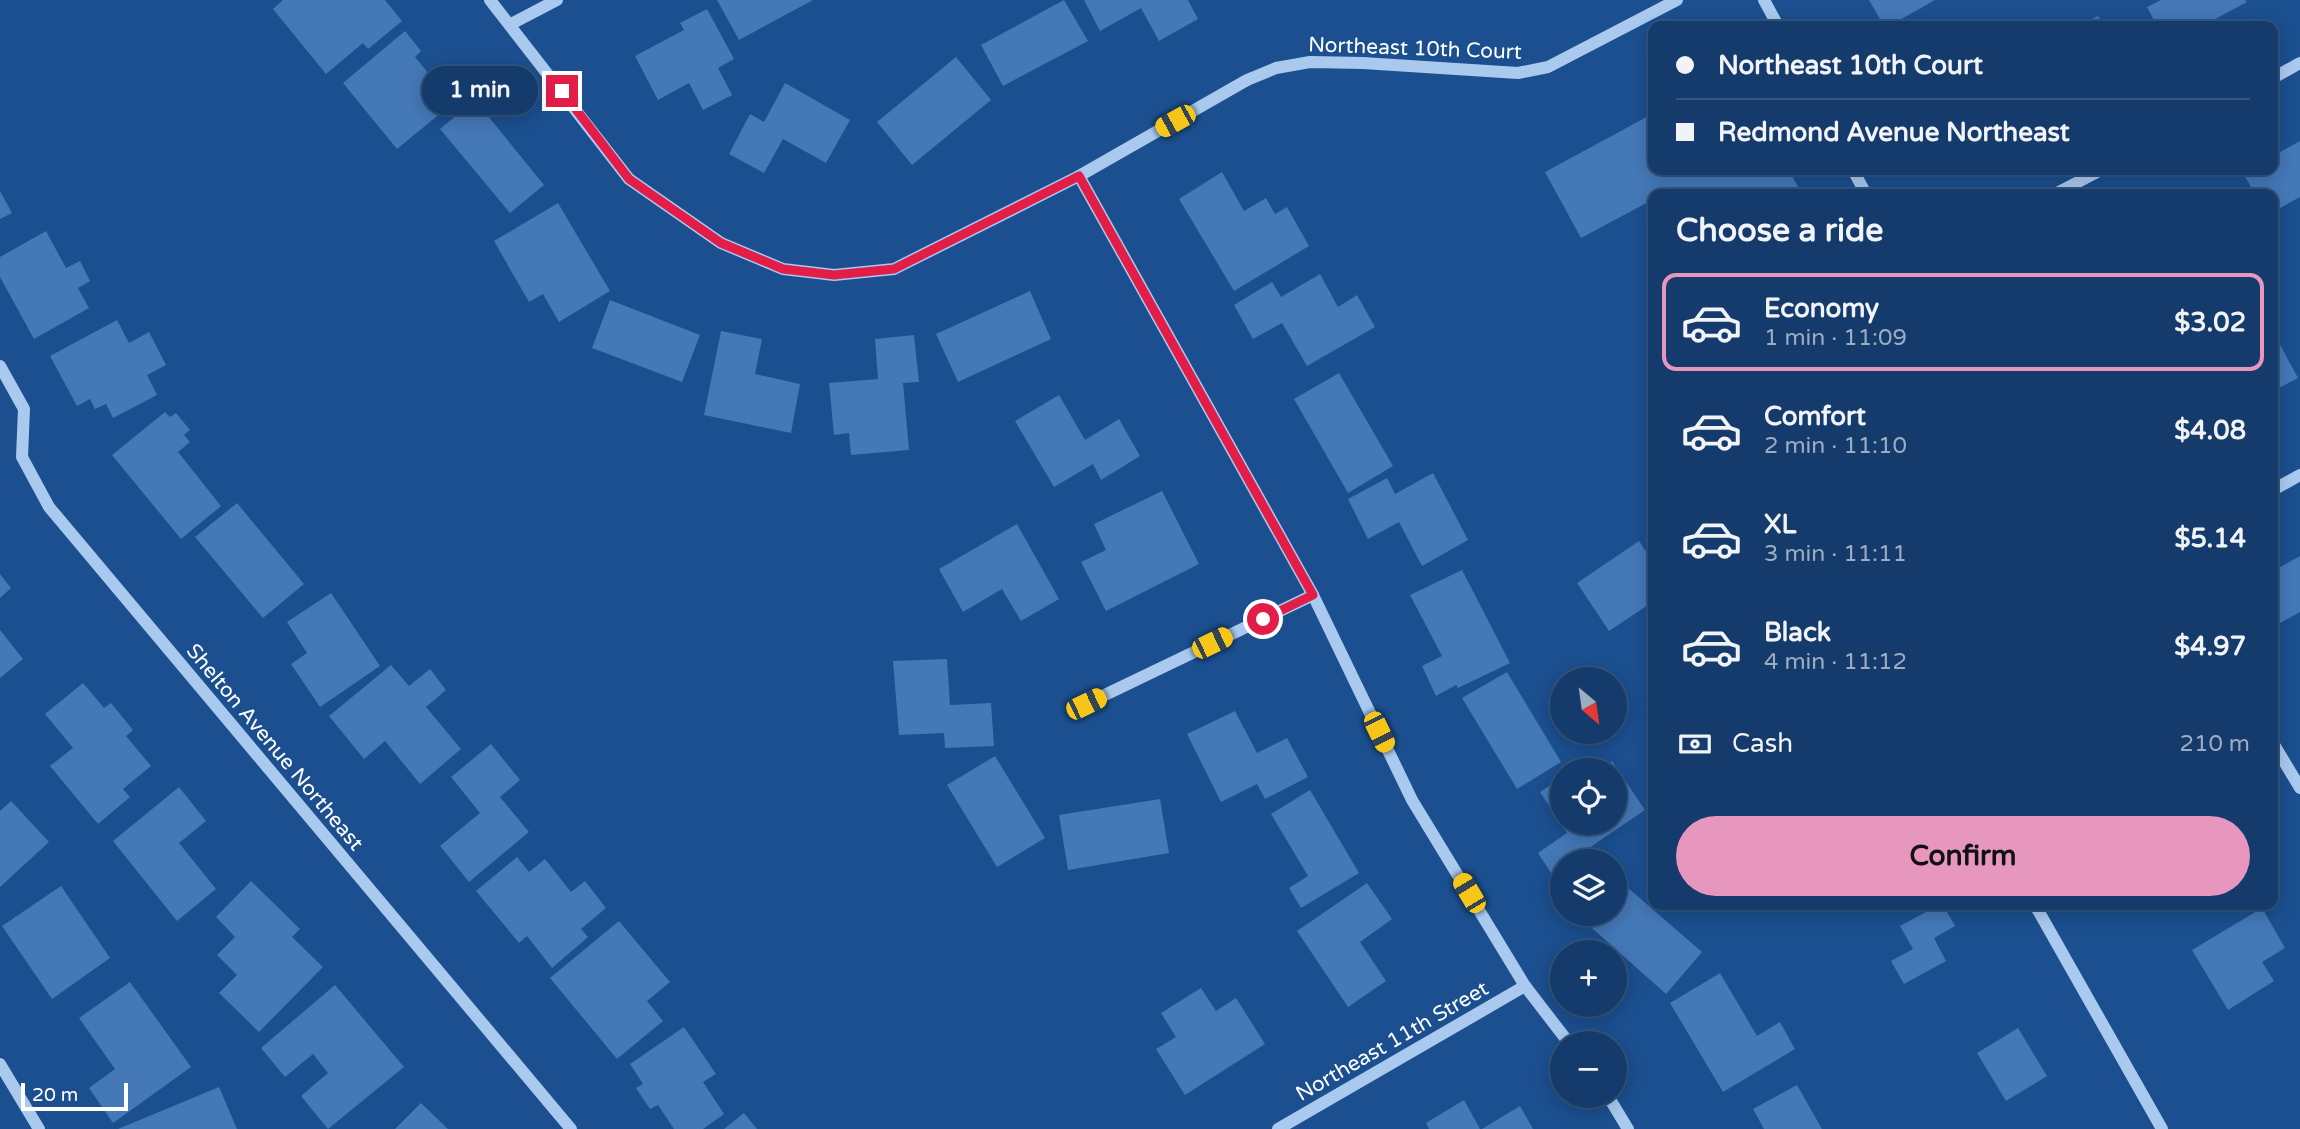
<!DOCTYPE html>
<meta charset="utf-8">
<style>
body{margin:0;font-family:"Varela Round",sans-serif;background:#1d4271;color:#f1f3f6;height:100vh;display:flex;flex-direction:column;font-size:26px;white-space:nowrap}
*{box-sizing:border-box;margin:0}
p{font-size:23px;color:#9dadc1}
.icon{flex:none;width:38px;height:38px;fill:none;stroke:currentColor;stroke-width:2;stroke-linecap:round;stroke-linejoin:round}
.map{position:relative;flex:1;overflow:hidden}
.panel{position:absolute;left:1648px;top:189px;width:630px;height:721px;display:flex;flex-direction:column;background:#143b6b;border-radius:14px;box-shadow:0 4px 18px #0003,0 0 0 2px #33557e}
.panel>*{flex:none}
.guide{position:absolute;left:1648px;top:21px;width:630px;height:154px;border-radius:14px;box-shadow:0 4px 18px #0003,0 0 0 2px #33557e;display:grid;align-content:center;height:154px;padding:0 28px;background:#143b6b}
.needle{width:46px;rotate:151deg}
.buttons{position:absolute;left:1550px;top:667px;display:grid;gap:14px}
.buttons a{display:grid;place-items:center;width:77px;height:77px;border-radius:50%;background:#143b6b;box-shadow:0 4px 18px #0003,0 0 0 2px #33557e;font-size:35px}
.scale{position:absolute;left:21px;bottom:18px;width:107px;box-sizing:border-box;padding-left:7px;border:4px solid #fff;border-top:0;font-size:19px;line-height:24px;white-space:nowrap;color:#fff;-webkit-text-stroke:5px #1b4f8f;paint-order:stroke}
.end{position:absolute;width:32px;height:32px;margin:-16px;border:9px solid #e11d48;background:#fff;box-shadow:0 0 0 4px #fff}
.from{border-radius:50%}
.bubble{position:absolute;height:49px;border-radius:24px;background:#143b6b;box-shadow:0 4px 18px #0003,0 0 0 2px #33557e;font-size:23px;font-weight:700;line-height:49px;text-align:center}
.car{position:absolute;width:21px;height:42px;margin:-21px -10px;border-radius:9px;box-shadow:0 0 5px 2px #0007;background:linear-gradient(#f5c518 24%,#345 0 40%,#f5c518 0 76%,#345 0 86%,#f5c518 0)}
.guide b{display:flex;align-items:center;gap:24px;height:66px;font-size:26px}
.guide b+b{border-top:2px solid #33557e}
.guide i{width:18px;height:18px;background:#f1f3f6}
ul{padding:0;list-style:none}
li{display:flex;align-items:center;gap:21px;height:98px;margin:0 14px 10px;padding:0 14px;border:4px solid transparent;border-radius:14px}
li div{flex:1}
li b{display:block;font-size:26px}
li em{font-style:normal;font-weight:700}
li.on{border-color:#e797bd}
li>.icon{width:63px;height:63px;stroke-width:1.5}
h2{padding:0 28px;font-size:32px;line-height:84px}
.pay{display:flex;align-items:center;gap:18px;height:77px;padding:0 28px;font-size:26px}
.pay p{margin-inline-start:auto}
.action{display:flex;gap:14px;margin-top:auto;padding:14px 28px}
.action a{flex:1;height:80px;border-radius:42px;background:#e797bd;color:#111;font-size:28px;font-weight:700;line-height:80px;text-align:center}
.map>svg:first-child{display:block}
.building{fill:#4478b7}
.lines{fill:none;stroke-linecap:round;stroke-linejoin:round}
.minor{stroke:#a9c9ee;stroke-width:12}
.route{stroke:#e11d48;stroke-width:9}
.labels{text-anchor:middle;stroke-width:5;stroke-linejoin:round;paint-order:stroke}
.street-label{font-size:21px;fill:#fff;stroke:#1b4f8f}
</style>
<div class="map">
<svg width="2300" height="1129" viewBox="0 0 2300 1129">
<rect width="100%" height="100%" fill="#1b4f8f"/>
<g class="building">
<polygon points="283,0 385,0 402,21 368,49 363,43 326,74 273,9"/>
<polygon points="717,0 813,0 739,40"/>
<polygon points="1064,0 1088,41 1003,86 981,45"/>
<polygon points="1084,0 1188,0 1198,19 1159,41 1141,8 1100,31"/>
<polygon points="1869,0 1935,0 1889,26 1884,26"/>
<polygon points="2161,0 2245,0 2247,2 2202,26 2157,26 2147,7"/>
<polygon points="707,9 734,59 718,68 732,95 703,110 689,83 658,100 635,56 684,30 680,23"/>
<polygon points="2098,16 2104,26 2078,26"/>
<polygon points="405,31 421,51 415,57 453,103 397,149 343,83"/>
<polygon points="956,57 991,100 912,165 877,122"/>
<polygon points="785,83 850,120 826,163 783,139 764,173 729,154 750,114 764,122"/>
<polygon points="475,100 544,185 510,213 440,129"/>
<polygon points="1654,113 1654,170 1789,170 1802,194 1680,194 1676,187 1662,194 1654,194 1654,199 1581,238 1545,172"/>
<polygon points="2300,141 2300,197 2273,212 2273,194 2255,194 2243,173 2249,170 2273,170 2273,156"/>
<polygon points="1222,172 1244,211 1266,198 1275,214 1287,207 1309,246 1234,291 1179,199"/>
<polygon points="0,191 12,213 0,219"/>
<polygon points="558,203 610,291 559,322 543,294 529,302 494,241"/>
<polygon points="46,231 66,268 80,261 90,281 78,288 89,308 34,339 0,277 0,257"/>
<polygon points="1320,274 1338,307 1357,295 1375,327 1307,366 1282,323 1253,339 1234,305 1272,282 1281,297"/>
<polygon points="1030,291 1051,339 958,382 936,334"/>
<polygon points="610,300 700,335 682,382 592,348"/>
<polygon points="117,320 129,343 149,332 166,365 147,375 157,395 113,418 106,404 95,409 90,399 77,406 50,356"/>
<polygon points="721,331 762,339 755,374 800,384 791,433 704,415"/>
<polygon points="2273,332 2298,378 2273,391"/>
<polygon points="914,335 919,382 903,383 909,450 851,455 849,433 834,435 829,383 878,379 875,339"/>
<polygon points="1339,373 1393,466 1348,493 1294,399"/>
<polygon points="1059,395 1085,440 1119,419 1140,456 1101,480 1093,464 1054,487 1015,421"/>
<polygon points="165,412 170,417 176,413 190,430 184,435 190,442 178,452 221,506 181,539 112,455"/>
<polygon points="1433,473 1468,540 1422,566 1399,522 1368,539 1348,499 1387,478 1395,494"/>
<polygon points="1162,491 1199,564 1106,611 1081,562 1106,550 1094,524"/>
<polygon points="237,503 304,584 263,618 195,537"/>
<polygon points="1017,524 1059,599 1021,621 1002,589 963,612 939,569"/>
<polygon points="1639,541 1654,563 1654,601 1609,631 1577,583"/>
<polygon points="2300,556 2300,612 2280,623 2273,612 2273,571"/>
<polygon points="1462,570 1510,663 1458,688 1456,685 1436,696 1422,666 1442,656 1410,595"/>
<polygon points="0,574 11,588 0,598"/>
<polygon points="331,593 380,666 320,707 291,664 307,653 287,622"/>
<polygon points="0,630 23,659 0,678"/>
<polygon points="947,659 950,705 991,703 994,746 945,748 944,733 899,735 893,661"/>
<polygon points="391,665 409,686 430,669 446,690 426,707 461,749 420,784 385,741 364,759 329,716"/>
<polygon points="1507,672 1561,762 1517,789 1462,698"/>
<polygon points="83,683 104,708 111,703 133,730 126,736 151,766 123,789 130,797 98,824 50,766 73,748 45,714"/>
<polygon points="1235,711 1257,753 1287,738 1308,777 1265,799 1257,784 1221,802 1187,734"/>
<polygon points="491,744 520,780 500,797 529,832 469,882 440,846 480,813 451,777"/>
<polygon points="995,756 1045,838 997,867 947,785"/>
<polygon points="1612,761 1645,810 1589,848 1597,861 1563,861 1563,891 1538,853 1567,833 1540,792 1563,777 1563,822 1615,822 1615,770 1599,770"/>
<polygon points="179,787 206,821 179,843 216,889 177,921 113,841"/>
<polygon points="1310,790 1359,873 1301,908 1289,888 1308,876 1271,814"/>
<polygon points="1160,799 1169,853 1068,870 1059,815"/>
<polygon points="11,801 49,842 0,887 0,811"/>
<polygon points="517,857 529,872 545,859 571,892 585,881 606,908 581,929 588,937 552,968 527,936 519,943 476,891"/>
<polygon points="251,881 300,929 292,937 323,967 259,1032 219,993 237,975 217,955 235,937 216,917"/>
<polygon points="1367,883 1392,919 1360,942 1386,981 1348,1007 1297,931"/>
<polygon points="61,886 110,958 52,999 2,926"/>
<polygon points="1627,887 1702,952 1666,994 1592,928 1604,914 1615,914 1615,901"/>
<polygon points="1939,905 1943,905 1955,926 1934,938 1946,961 1904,984 1891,961 1913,949 1900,926"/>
<polygon points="2262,908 2285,948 2262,962 2274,981 2228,1010 2192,950"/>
<polygon points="619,921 670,982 647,1001 663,1021 617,1059 550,978"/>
<polygon points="1720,973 1757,1036 1780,1022 1795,1049 1723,1092 1670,1003"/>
<polygon points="130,982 191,1067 113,1123 89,1088 115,1069 79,1018"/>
<polygon points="335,985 404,1067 328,1129 301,1096 328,1073 313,1054 285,1077 261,1048"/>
<polygon points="1201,988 1216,1011 1236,998 1265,1044 1185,1095 1156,1049 1176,1037 1161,1013"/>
<polygon points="684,1027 716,1074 703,1082 724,1114 703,1129 674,1129 658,1105 650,1109 636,1088 643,1084 630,1064"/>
<polygon points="2018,1028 2047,1076 2006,1101 1977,1053"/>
<polygon points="1797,1085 1822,1129 1764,1129 1753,1109"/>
<polygon points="219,1087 237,1129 118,1129"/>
<polygon points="1464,1100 1480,1129 1429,1129 1426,1123"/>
<polygon points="421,1103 448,1129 395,1129"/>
<polygon points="1520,1106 1533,1129 1482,1129"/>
<polygon points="744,1113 757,1129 724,1129"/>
</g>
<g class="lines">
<g class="minor">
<polyline points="490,0 629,179 721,243 783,269 834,275 894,269 1079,176 1313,595 1412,800 1525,986 1569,1043"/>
<polyline points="1764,0 1778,26"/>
<polyline points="511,24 557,0"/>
<polyline points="2273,78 2300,63"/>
<polyline points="1853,170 1866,194"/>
<polyline points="1079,176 1247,80 1276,68 1310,62 1363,63 1518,73 1548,67 1677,0"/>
<polyline points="2055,194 2101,170"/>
<polyline points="0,366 24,409 22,457 49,507 571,1129"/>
<polyline points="2273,490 2300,475"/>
<polyline points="1086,704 1313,595"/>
<polyline points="2273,743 2300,788"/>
<polyline points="2035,905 2162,1129"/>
<polyline points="0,1064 39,1129"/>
<polyline points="1608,1096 1628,1129"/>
<polyline points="1278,1129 1525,986"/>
</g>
</g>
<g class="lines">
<polyline class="route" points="562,91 629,179 721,243 783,269 834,275 894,269 1079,176 1313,595 1263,619"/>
</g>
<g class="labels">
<g class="street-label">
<text transform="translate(1415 48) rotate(2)" y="7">Northeast 10th Court</text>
<text transform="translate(275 747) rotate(50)" y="7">Shelton Avenue Northeast</text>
<text transform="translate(1392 1041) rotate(-30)" y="7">Northeast 11th Street</text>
</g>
</g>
</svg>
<div class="buttons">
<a><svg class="needle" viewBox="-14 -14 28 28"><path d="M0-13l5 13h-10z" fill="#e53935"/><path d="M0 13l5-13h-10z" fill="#9dadc1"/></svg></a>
<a><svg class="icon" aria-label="locate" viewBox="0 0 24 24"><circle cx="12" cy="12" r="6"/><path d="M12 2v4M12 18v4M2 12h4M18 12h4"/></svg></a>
<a><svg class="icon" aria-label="layers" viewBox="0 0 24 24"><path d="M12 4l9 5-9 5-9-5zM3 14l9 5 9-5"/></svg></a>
<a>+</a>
<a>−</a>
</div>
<div class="scale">20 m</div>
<i class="end from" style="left:1263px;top:619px"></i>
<i class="end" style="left:562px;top:91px"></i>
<div class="bubble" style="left:422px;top:66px;width:116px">1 min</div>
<i class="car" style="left:1175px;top:121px;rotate:241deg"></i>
<i class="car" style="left:1212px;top:643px;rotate:64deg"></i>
<i class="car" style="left:1086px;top:704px;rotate:64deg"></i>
<i class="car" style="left:1379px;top:732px;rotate:154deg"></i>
<i class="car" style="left:1469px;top:893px;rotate:329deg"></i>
<div class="guide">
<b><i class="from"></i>Northeast 10th Court</b>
<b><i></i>Redmond Avenue Northeast</b>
</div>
<section class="panel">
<h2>Choose a ride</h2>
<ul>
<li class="on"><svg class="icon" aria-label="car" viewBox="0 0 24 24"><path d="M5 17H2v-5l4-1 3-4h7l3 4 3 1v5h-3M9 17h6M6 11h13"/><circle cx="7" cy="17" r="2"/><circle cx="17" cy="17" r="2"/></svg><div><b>Economy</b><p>1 min · 11:09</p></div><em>$3.02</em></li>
<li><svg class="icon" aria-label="car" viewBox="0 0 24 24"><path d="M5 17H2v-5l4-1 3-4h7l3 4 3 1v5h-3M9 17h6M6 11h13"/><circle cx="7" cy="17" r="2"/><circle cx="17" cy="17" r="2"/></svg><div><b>Comfort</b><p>2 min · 11:10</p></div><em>$4.08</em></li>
<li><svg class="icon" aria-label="car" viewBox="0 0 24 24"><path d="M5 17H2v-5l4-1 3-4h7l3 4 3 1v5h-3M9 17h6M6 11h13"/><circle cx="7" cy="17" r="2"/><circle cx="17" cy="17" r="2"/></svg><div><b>XL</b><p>3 min · 11:11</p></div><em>$5.14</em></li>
<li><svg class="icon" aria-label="car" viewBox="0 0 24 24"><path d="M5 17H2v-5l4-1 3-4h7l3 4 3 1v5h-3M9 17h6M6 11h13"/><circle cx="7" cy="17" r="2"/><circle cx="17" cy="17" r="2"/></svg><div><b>Black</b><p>4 min · 11:12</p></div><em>$4.97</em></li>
</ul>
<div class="pay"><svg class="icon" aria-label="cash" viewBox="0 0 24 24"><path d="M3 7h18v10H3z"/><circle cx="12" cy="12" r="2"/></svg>Cash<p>210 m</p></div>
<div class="action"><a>Confirm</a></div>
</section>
</div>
